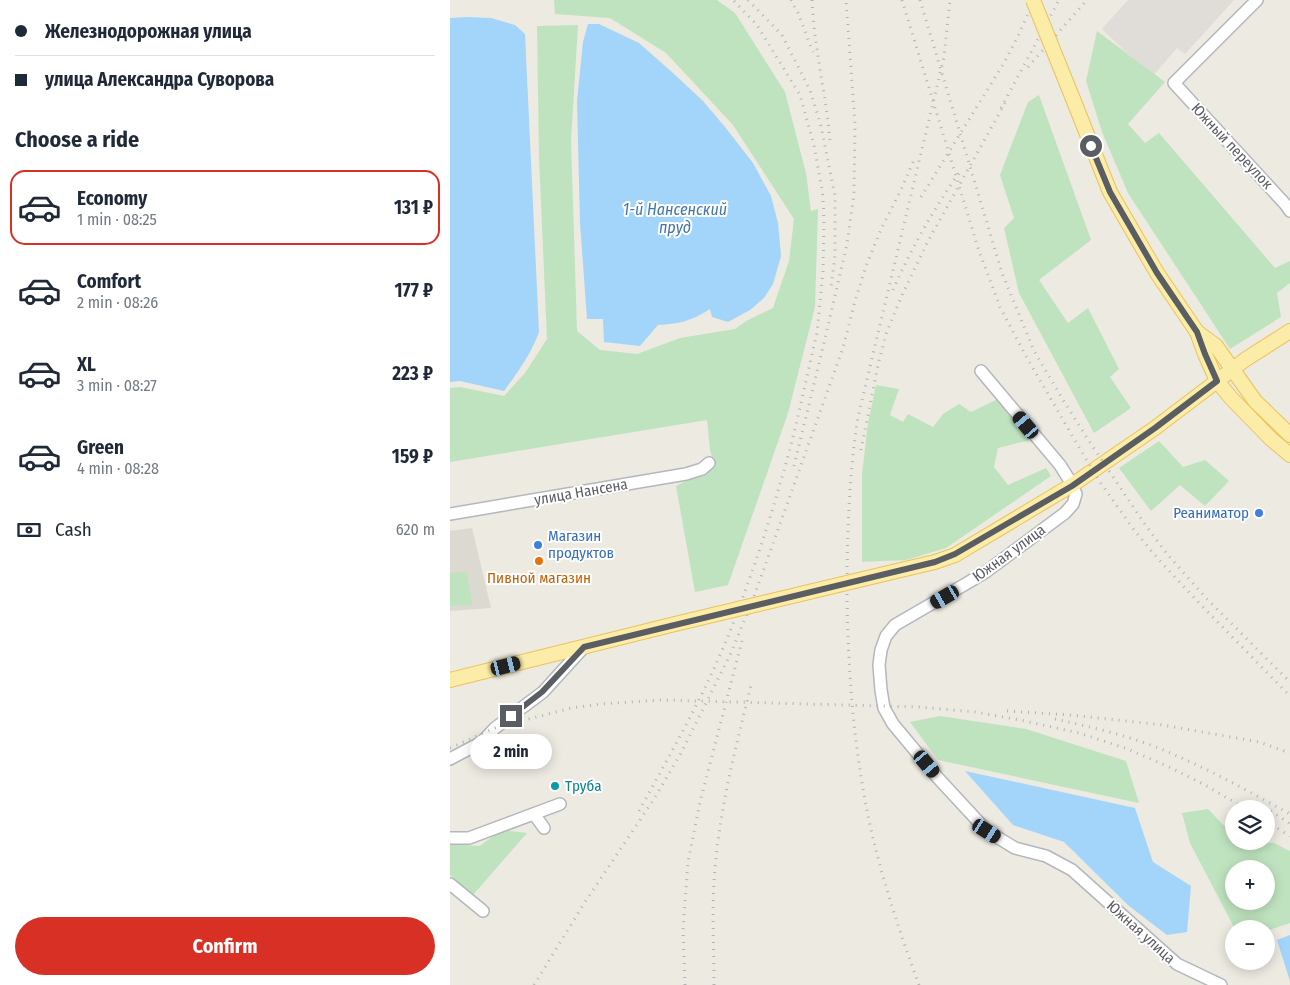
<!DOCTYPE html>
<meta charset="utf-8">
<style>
body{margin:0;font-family:"Fira Sans Condensed",sans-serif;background:#f2f2f3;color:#1f2937;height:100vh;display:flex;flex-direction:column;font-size:19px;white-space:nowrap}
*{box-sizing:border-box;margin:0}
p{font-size:16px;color:#747a83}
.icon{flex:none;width:28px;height:28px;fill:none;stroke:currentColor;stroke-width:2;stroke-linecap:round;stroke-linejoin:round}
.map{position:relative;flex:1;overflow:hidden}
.panel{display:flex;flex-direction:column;background:#fff;width:450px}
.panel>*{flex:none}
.top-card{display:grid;align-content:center;height:110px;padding:0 15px;background:#fff}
.fabs{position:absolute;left:775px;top:800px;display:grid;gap:10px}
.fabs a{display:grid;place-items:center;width:50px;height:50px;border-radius:50%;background:#fff;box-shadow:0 2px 12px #0003;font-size:25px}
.end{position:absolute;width:22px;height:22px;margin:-11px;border:6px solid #5a5d62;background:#fff;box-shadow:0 0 0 2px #fff}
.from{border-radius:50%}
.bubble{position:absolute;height:35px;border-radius:18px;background:#fff;box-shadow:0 2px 12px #0003;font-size:16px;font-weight:700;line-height:35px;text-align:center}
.car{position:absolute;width:15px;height:30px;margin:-15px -8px;border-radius:6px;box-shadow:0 0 4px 1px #0007;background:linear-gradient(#222 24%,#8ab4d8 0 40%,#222 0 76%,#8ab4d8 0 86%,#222 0)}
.top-card b{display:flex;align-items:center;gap:18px;height:48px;font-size:19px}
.top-card b+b{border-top:1px solid #e0e1e3}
.top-card i{width:12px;height:12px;background:#1f2937}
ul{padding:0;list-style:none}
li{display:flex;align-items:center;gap:15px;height:75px;margin:0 10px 8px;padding:0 5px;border:2px solid transparent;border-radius:15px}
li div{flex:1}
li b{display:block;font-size:19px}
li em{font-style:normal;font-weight:700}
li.selected{border-color:#d93025}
li>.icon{width:45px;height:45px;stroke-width:1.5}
h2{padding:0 15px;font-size:22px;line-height:60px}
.pay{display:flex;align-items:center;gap:12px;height:55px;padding:0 15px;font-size:19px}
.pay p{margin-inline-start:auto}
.button{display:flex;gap:10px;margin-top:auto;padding:10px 15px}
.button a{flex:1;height:58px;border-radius:30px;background:#d93025;color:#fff;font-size:20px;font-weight:700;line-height:58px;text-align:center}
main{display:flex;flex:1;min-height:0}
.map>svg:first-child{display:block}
.industrial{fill:#e0ddd9}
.education{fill:#dcd9d0}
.green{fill:#bfe3bf;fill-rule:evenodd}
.water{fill:#a3d5fb}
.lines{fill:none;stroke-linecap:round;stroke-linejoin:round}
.minor-casing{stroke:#b4b7bc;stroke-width:14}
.major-casing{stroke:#ebc25c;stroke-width:16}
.minor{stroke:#fff;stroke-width:11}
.major{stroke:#fbeda7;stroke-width:14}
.rail{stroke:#b2b3b3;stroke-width:3;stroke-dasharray:1 6;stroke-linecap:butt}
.major-bridge-casing{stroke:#ebc25c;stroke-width:16;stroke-linecap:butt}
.major-bridge{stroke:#fbeda7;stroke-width:14}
.route{stroke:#5a5d62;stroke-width:6}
.shop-dot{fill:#3f7fe0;stroke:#fff;stroke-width:2}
.food-dot{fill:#e8710a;stroke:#fff;stroke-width:2}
.culture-dot{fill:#0f9aa8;stroke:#fff;stroke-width:2}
.labels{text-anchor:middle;stroke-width:4;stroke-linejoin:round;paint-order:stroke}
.street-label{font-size:15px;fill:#5a5d62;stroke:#fff}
.shop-label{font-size:15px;fill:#366cbe;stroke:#fff;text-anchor:end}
.food-label{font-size:15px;fill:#c56008;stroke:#fff}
.culture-label{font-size:15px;fill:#0d838f;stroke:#fff;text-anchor:start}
.water-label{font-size:16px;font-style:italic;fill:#4276ac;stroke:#fff}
</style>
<main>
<section class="panel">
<div class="top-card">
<b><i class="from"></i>Железнодорожная улица</b>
<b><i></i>улица Александра Суворова</b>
</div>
<h2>Choose a ride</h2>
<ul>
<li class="selected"><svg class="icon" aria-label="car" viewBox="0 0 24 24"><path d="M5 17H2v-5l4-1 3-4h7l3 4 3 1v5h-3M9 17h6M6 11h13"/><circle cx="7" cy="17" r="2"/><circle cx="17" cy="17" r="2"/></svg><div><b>Economy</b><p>1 min · 08:25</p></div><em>131 ₽</em></li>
<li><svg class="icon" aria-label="car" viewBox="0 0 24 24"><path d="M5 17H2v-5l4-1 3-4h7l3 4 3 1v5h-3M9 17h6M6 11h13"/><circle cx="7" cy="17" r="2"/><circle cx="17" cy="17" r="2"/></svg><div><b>Comfort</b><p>2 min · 08:26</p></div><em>177 ₽</em></li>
<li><svg class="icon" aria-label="car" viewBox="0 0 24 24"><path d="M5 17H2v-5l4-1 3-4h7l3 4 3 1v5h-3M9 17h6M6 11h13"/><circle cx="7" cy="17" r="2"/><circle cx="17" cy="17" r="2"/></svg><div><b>XL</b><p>3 min · 08:27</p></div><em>223 ₽</em></li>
<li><svg class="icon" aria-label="car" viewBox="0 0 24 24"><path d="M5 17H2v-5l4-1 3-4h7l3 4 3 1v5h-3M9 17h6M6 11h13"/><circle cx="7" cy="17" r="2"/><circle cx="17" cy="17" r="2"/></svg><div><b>Green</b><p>4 min · 08:28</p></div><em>159 ₽</em></li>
</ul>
<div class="pay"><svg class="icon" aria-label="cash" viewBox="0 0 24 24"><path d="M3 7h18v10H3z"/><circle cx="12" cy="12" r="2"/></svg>Cash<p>620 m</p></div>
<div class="button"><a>Confirm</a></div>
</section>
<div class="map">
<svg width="840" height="985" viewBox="0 0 840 985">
<rect width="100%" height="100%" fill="#eceae1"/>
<polygon class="industrial" points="678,0 784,0 735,54 727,48 702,77 652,29"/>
<polygon class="education" points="22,528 41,608 0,611 0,531"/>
<g class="green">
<polygon points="104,0 267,0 285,13 335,92 356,173 361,211 368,209 365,307 338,413 278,585 245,592 226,486 265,466 260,450 257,420 0,462 0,388 10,387 54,396 75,373 97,339 89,158 87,26 128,25 121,141 127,331 150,350 187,354 230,338 285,329 296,321 323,308 339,261 344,219 283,125 216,53 160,18 105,14"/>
<polygon points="647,31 715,82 678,124 695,143 709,133 825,268 840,261 840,283 827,293 831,317 780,349 678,193 652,132 636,81"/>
<polygon points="589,95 641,240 589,280 618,323 638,308 669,369 660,377 681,408 644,433 569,293 554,228 564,218 550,175 578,102"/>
<polygon points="426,385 449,389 440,415 453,422 458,414 483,427 493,414 509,404 521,412 548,399 580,440 548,448 544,467 558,485 596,468 601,476 496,548 456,560 412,562 412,474 418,423"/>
<polygon points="709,441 733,467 755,460 779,481 755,506 730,485 701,511 669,468"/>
<polygon points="17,572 22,605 0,606 0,573"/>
<polygon points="490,716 576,729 676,761 689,803 488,760 460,722"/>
<path d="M758,809L784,836V841L824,843L840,851V923L816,931V929H785L740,843L732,813ZM784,869H816V901H784Z"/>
<polygon points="51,830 77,833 23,895 0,875 0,844 30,846"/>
</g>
<g class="water">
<path d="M17,17L41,18L65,25L75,34L89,332C81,354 68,372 54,391L10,381L0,382V18Z"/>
<path d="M138,24H149L189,43L223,73L253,101L275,127L303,163L321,196L328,223L331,256L323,284L314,298L300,310L278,322L262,317L260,309C242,321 228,324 208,325L190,346L154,342L153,319H137L130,223L127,101L133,42Z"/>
<polygon points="515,771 685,808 703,862 741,886 737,932 717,935 679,906 614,842 563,825"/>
<polygon points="840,935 840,981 827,940"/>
</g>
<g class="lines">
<g class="minor-casing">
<g id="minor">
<polyline points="807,0 724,83 836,205 840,211"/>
<polyline points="531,371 610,465 620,481 626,494 623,504 615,513 537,571 519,582 445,625 436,636 431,650 429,665 431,690 434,708 443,724 488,778 537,831 565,848 596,856 622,870 727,964 771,985"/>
<polyline points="0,514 236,474 252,469 259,463"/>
<polyline points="0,759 32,742 45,728 93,692 134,647"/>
<polyline points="84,814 94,828"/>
<polyline points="0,838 19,838 110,804"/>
<polyline points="0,884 33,911"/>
</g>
</g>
<g class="major-casing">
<g id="major">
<polyline points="623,99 660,192 707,273 747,332 755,354 767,381 781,398 821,439 840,455"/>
<polyline points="747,332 766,346 805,401 840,435"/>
<polyline points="455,569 485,562 505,555 622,485 705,428 796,359 840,331"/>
<polyline points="0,680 225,624"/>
</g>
</g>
<use href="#minor" class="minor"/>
<use href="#major" class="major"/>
<g class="rail">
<polyline points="298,0 332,35 360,90 371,126 385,196 385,256 381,287"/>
<polyline points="341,0 348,13 363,52"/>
<path d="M362,0C364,47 376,94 380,141"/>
<polyline points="452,0 529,251 550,307 576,356 627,444 650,482 684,530 709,560 750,604 840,696"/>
<polyline points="470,0 552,273 584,351 612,398 637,438 694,523 717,554 756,598 840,682"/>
<polyline points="578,67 637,0"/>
<polyline points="551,108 609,0"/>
<polyline points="471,197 554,63 569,34 584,0"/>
<path d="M443,290C461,249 483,210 509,173"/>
<polyline points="411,450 428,365 436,334 452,295 477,243 555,103"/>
<polyline points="344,466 374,343 397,244 404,194 405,124 396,0"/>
<polyline points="557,711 620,715 713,725 809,742 840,753"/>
<path d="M605,719C640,727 677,735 711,749C755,767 798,791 840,814"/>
<polyline points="0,748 45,728 121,708 151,704 211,700 469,707 525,712 570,720 629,733 675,748 715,765 755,785 796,809"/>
<polyline points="815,807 840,824"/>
<path d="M189,811C223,749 259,687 284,621C301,576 317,530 330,484C345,435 355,383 367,333L373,271L374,221L373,196L364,145L350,95L307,25L283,0"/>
<polyline points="816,821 840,836"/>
<polyline points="84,985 135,902 204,799 231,753 280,655 302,602 393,348 405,301 416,266 432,227 450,192 464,160"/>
<polyline points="235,985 233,930 238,862 250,802 292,641"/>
<path d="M264,985C264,951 262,917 264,882C268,815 285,750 301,685"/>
<path d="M469,985C451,936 434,885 422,834C404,755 398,674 397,594C397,534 399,475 408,417L494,57L500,0"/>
</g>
<g class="major-bridge-casing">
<g id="major-bridge">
<polyline points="583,0 623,99"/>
<polyline points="225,624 455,569"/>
</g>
</g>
<use href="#major-bridge" class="major-bridge"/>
</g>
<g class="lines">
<polyline class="route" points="61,716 92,692 134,647 485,562 505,554 622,486 705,428 767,381 755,354 747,332 707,273 660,192 641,146"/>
</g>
<g class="shop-dot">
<circle cx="809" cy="513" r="5"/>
<circle cx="88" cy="545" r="5"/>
</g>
<circle class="food-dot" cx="89" cy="561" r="5"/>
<circle class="culture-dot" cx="105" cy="786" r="5"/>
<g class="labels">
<g class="street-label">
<text transform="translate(782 146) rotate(47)" y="5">Южный переулок</text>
<text transform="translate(131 492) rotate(-10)" y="5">улица Нансена</text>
<text transform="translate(559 553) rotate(-36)" y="5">Южная улица</text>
<text transform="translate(691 932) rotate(42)" y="5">Южная улица</text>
</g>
<g class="shop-label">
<text x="799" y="518">Реаниматор</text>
<text x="98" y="541" text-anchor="start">Магазин<tspan x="98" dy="17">продуктов</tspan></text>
</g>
<g class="food-label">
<text x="89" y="583">Пивной магазин</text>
</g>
<g class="culture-label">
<text x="115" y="791">Труба</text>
</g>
<g class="water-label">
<text x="225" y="215">1-й Нансенский<tspan x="225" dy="18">пруд</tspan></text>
</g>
</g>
</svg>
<div class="fabs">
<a><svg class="icon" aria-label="layers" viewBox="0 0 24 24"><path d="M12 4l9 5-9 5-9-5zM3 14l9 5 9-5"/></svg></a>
<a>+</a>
<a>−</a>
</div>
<i class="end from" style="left:641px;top:146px"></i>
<i class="end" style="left:61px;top:716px"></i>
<div class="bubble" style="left:20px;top:734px;width:82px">2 min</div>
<i class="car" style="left:576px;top:425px;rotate:320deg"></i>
<i class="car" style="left:495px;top:597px;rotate:240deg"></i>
<i class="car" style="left:56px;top:666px;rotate:76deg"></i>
<i class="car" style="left:477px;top:764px;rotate:140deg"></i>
<i class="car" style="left:537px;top:831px;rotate:122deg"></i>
</div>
</main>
